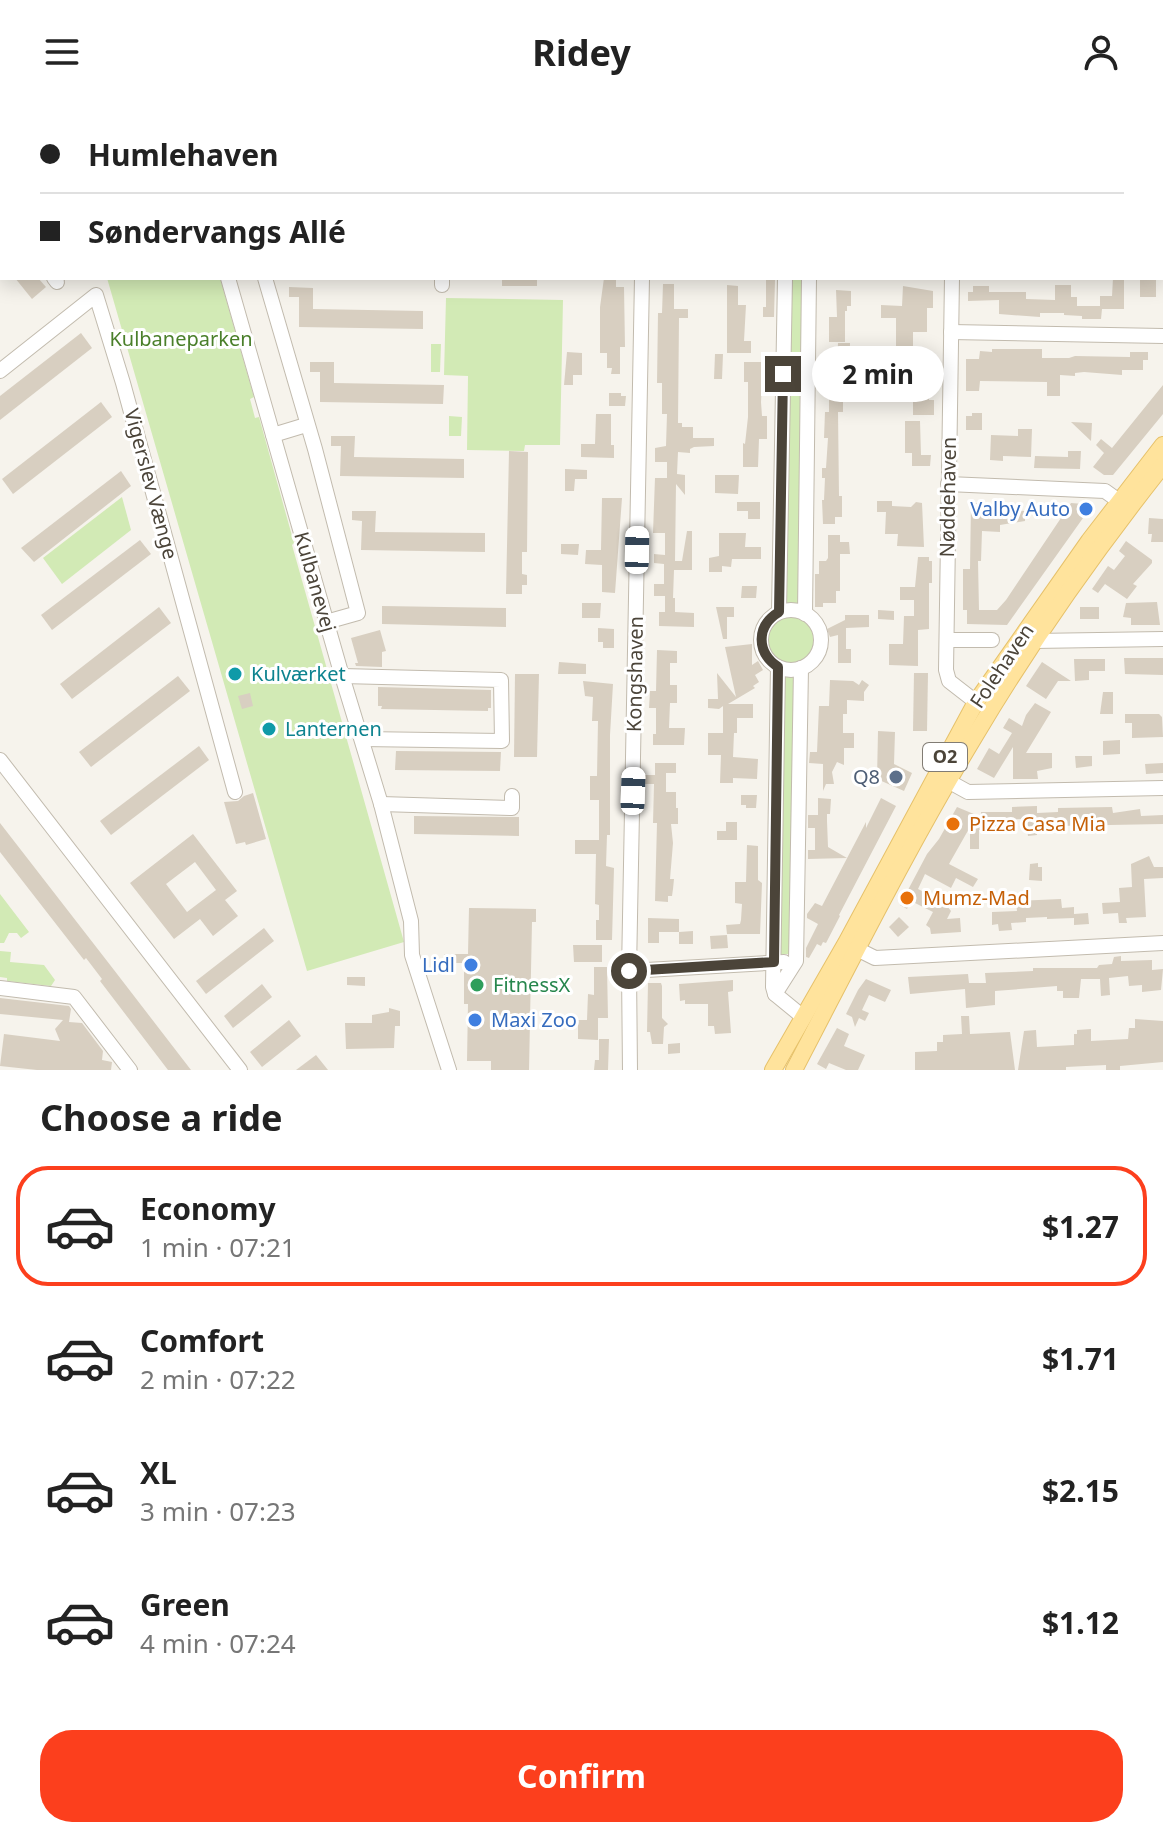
<!DOCTYPE html>
<meta charset="utf-8">
<style>
body{margin:0;font-family:"Noto Sans",sans-serif;background:#f6f6f6;color:#222;height:100vh;display:flex;flex-direction:column;font-size:30px;white-space:nowrap}
*{box-sizing:border-box;margin:0}
p{font-size:26px;color:#767676}
.icon{flex:none;width:44px;height:44px;fill:none;stroke:currentColor;stroke-width:2;stroke-linecap:round;stroke-linejoin:round}
.map{position:relative;height:966px;overflow:hidden}
.panel{display:flex;flex-direction:column;background:#fff;flex:1}
.panel>*{flex:none}
.banner{position:absolute;left:0px;top:0px;width:1164px;height:176px;box-shadow:0 4px 20px #0003;display:grid;align-content:center;height:176px;padding:0 40px;background:#fff}
.end{position:absolute;width:36px;height:36px;margin:-18px;border:10px solid #4b4439;background:#fff;box-shadow:0 0 0 4px #fff}
.from{border-radius:50%}
.bubble{position:absolute;height:56px;border-radius:28px;background:#fff;box-shadow:0 4px 20px #0003;font-size:26px;font-weight:700;line-height:56px;text-align:center}
.car{position:absolute;width:24px;height:48px;margin:-24px -12px;border-radius:10px;box-shadow:0 0 6px 2px #0007;background:linear-gradient(#fff 24%,#345 0 40%,#fff 0 76%,#345 0 86%,#fff 0)}
.banner b{display:flex;align-items:center;gap:28px;height:76px;font-size:30px}
.banner b+b{border-top:2px solid #e0e0e0}
.banner i{width:20px;height:20px;background:#222}
ul{padding:0;list-style:none}
li{display:flex;align-items:center;gap:24px;height:120px;margin:0 16px 12px;padding:0 24px;border:4px solid transparent;border-radius:32px}
li div{flex:1}
li b{display:block;font-size:30px}
li em{font-style:normal;font-weight:700}
li.selected{border-color:#fc3f1d}
li>.icon{width:72px;height:72px;stroke-width:1.5}
h2{padding:0 40px;font-size:36px;line-height:96px}
.action{display:flex;gap:16px;margin-top:auto;padding:16px 40px}
.action a{flex:1;height:92px;border-radius:32px;background:#fc3f1d;color:#fff;font-size:32px;font-weight:700;line-height:92px;text-align:center}
header{display:flex;justify-content:space-between;align-items:center;height:104px;padding:0 40px;background:#fff;font-size:36px;font-weight:700}
.map>svg:first-child{display:block}
.green{fill:#d2eab5}
.building{fill:#d8cfc1;fill-rule:evenodd}
.lines{fill:none;stroke-linecap:round;stroke-linejoin:round}
.minor-casing{stroke:#c2bbae;stroke-width:16}
.major-casing{stroke:#e6c16a;stroke-width:18}
.minor{stroke:#fff;stroke-width:14}
.major{stroke:#ffe39c;stroke-width:16}
.rail-casing{stroke:#9a9a9a;stroke-width:6}
.rail{stroke:#fff;stroke-width:3;stroke-dasharray:9;stroke-linecap:butt}
.route{stroke:#4b4439;stroke-width:10}
.shop-dot{fill:#3f7fe0;stroke:#fff;stroke-width:3}
.culture-dot{fill:#0f9aa8;stroke:#fff;stroke-width:3}
.service-dot{fill:#5c6f8a;stroke:#fff;stroke-width:3}
.food-dot{fill:#e8710a;stroke:#fff;stroke-width:3}
.leisure-dot{fill:#2e9e5b;stroke:#fff;stroke-width:3}
.labels{text-anchor:middle;stroke-width:6;stroke-linejoin:round;paint-order:stroke}
.shield{fill:#fff;stroke:#817c74;stroke-width:2}
.shield-label{font-size:18px;font-weight:bold;fill:#4b4439}
.park-label{font-size:20px;fill:#4a7f2a;stroke:#fff}
.street-label{font-size:20px;fill:#4b4439;stroke:#fff}
.shop-label{font-size:20px;fill:#366cbe;stroke:#fff;text-anchor:end}
.culture-label{font-size:20px;fill:#0d838f;stroke:#fff;text-anchor:start}
.service-label{font-size:20px;fill:#4e5e75;stroke:#fff;text-anchor:end}
.food-label{font-size:20px;fill:#c56008;stroke:#fff;text-anchor:start}
.leisure-label{font-size:20px;fill:#27864d;stroke:#fff;text-anchor:start}
</style>
<header><svg class="icon" aria-label="menu" viewBox="0 0 24 24"><path d="M4 6h16M4 12h16M4 18h16"/></svg>Ridey<svg class="icon" aria-label="person" viewBox="0 0 24 24"><circle cx="12" cy="8" r="4"/><path d="M4 21q1-7 8-7t8 7"/></svg></header>
<div class="map">
<svg width="1163" height="966" viewBox="0 0 1163 966">
<rect width="100%" height="100%" fill="#f6f3ec"/>
<g class="green">
<polygon points="171,0 559,0 170,2"/>
<polygon points="107,174 220,174 254,293 250,295 255,314 259,313 294,439 292,441 404,838 307,867"/>
<polygon points="790,174 804,174 801,282 790,282"/>
<polygon points="446,194 563,196 560,341 525,341 524,347 467,346 468,272 444,271"/>
<polygon points="431,240 441,240 440,268 431,268"/>
<polygon points="800,291 802,293 798,501 785,500 789,292"/>
<polygon points="449,312 462,313 461,332 449,332"/>
<polygon points="122,393 131,426 62,480 43,454"/>
<circle cx="792" cy="537" r="24"/>
<polygon points="784,571 798,571 793,850 780,850"/>
<polygon points="0,790 29,828 21,834 17,829 9,829 4,839 0,839"/>
<polygon points="0,847 11,848 10,858 44,861 55,876 51,882 7,877 7,874 0,873"/>
</g>
<g class="building">
<polygon points="15,174 38,174 46,183 32,195"/>
<rect x="502" y="174" width="35" height="8"/>
<polygon points="604,174 616,174 616,183 624,183 625,243 620,243 620,270 611,270 612,264 607,264 607,249 600,249 600,203"/>
<polygon points="1113,174 1124,174 1124,205 1102,205 1101,215 1082,215 1082,212 1064,211 1064,209 1040,209 1040,213 999,210 999,196 968,197 968,188 973,188 973,182 989,182 989,188 1026,188 1026,195 1055,196 1055,181 1071,181 1071,193 1077,193 1077,202 1100,202 1100,192 1112,192"/>
<rect x="1140" y="174" width="16" height="19"/>
<polygon points="766,175 775,176 774,213 763,213 763,203 766,203"/>
<polygon points="663,180 674,180 674,205 688,205 688,214 679,214 678,319 682,319 682,323 693,323 693,334 714,334 714,342 694,343 690,345 690,349 678,348 677,370 685,371 685,391 676,380 675,457 682,457 687,427 692,427 692,466 674,466 673,494 675,494 675,508 694,509 694,523 659,522 659,508 665,508 665,492 654,492 654,480 664,480 664,460 654,459 654,450 665,451 665,429 653,429 655,374 667,374 667,358 655,358 655,344 666,342 667,310 662,310 662,279 657,279 658,209 662,209"/>
<polygon points="727,181 738,182 738,201 746,201 744,237 751,237 751,249 727,249"/>
<polygon points="903,182 933,187 933,204 927,204 927,228 913,228 913,248 934,249 933,263 929,263 929,296 934,296 934,311 913,311 913,294 908,294 908,285 910,286 910,278 915,277 916,257 888,256 887,260 871,260 872,242 896,242 896,214 881,214 881,201 902,202"/>
<polygon points="289,183 313,184 313,205 423,207 423,225 299,223 299,193 289,193"/>
<polygon points="836,186 851,187 851,202 847,202 847,207 845,207 845,238 829,238 829,213 837,213"/>
<polygon points="81,229 92,244 0,316 0,292"/>
<polygon points="838,239 850,239 849,280 843,280 843,308 838,308 839,392 842,392 842,413 835,413 835,420 823,420 822,396 824,396 825,374 822,374 822,364 826,364 828,334 824,334 825,308 829,308 829,288 825,288 825,267 837,264"/>
<polygon points="992,245 1042,245 1042,254 1069,254 1075,252 1130,253 1130,248 1148,248 1148,256 1143,256 1143,266 1122,266 1122,271 1084,268 1075,269 1075,272 1060,271 1060,292 1047,292 1047,278 980,277 979,287 966,287 966,255 979,255 980,247 992,248"/>
<polygon points="567,248 582,249 582,271 573,271 573,281 564,281"/>
<polygon points="715,250 723,250 722,275 714,275"/>
<polygon points="310,258 334,258 334,279 444,281 443,300 320,298 320,268 310,268"/>
<polygon points="744,258 763,258 761,298 762,312 767,312 767,335 759,335 758,363 743,363 743,339 745,340 748,313 748,278 744,278"/>
<polygon points="1163,281 1163,310 1113,371 1104,371 1093,363 1104,349 1096,341 1101,335 1112,344"/>
<polygon points="609,289 621,289 621,292 626,292 625,302 609,302"/>
<polygon points="101,298 112,313 13,390 2,375"/>
<polygon points="972,309 982,309 982,326 966,326 966,312 972,312"/>
<polygon points="596,310 611,310 611,341 614,341 614,354 581,353 581,340 595,340"/>
<polygon points="905,317 920,317 921,351 931,351 930,362 912,362 912,349 905,349"/>
<polygon points="1071,318 1092,319 1091,337"/>
<polygon points="1018,325 1032,325 1031,353 1003,352 1003,357 990,356 991,331 1018,332"/>
<polygon points="331,332 355,332 354,353 464,355 464,374 340,372 341,342 331,342"/>
<polygon points="509,347 528,348 527,448 522,448 522,470 527,471 527,481 522,481 522,490 506,490"/>
<polygon points="1068,347 1081,347 1080,365 1034,364 1035,352 1068,353"/>
<polygon points="565,365 587,366 587,375 575,375 574,387 565,387"/>
<polygon points="121,367 131,382 34,458 21,444"/>
<polygon points="715,371 739,371 738,390 715,389"/>
<polygon points="602,394 622,394 615,489 602,488 602,461 585,460 586,446 601,446"/>
<polygon points="877,397 892,397 892,402 911,403 916,398 922,399 924,443 897,442 898,430 885,430 886,408 877,408"/>
<polygon points="737,398 760,398 760,415 748,415 748,407 737,407"/>
<polygon points="971,399 993,399 993,404 1025,407 1025,417 1000,421 1000,428 982,427 981,457 978,457 979,506 997,506 1006,496 1071,399 1084,400 1088,407 1007,521 967,520 967,506 963,506 963,465 970,465"/>
<polygon points="352,407 376,407 375,428 485,429 485,448 361,446 362,417 352,416"/>
<polygon points="1149,414 1163,415 1163,438 1151,438 1152,430 1148,430"/>
<polygon points="719,429 746,429 745,443 761,443 761,455 732,455 731,463 722,462 722,468 709,468 709,454 719,452"/>
<polygon points="828,431 840,431 840,438 849,438 850,450 840,450 840,487 836,487 836,499 823,499 823,503 815,503 815,470 819,470 819,457 826,457 828,454"/>
<polygon points="140,436 151,450 52,526 41,511"/>
<polygon points="1126,437 1152,456 1152,459 1133,480 1137,482 1127,495 1105,480 1098,489 1092,485 1108,462 1114,466 1125,452 1119,447"/>
<polygon points="561,440 579,440 578,451 561,450"/>
<polygon points="918,453 929,453 929,457 932,457 932,479 929,479 929,525 918,526 918,562 889,561 889,540 903,540 904,512 914,512 914,496 900,496 900,483 915,483"/>
<polygon points="742,482 757,482 756,494 741,494"/>
<polygon points="1157,498 1160,521 1131,521 1131,514 1123,513 1126,499"/>
<polygon points="582,499 601,499 600,514 582,514"/>
<polygon points="382,502 506,504 506,523 382,520"/>
<polygon points="159,503 171,519 72,595 60,580"/>
<polygon points="716,503 734,503 734,513 727,513 727,535 723,535"/>
<rect x="1080" y="503" width="19" height="12"/>
<polygon points="878,506 894,507 894,516 878,515"/>
<polygon points="845,511 869,511 869,523 846,524 846,545 851,545 851,559 838,559 838,531 830,533 827,525 845,516"/>
<polygon points="598,524 614,525 614,544 603,544 603,538 598,538"/>
<polygon points="380,526 386,547 382,548 382,563 356,562 355,559 358,559 351,534"/>
<polygon points="752,540 752,561 758,557 763,566 755,571 759,578 753,582 755,584 728,600 753,600 753,614 737,614 737,629 734,629 733,653 758,655 757,675 733,674 733,679 720,679 721,651 708,651 708,629 723,629 723,602 719,605 708,604 708,595 718,595 717,569 736,593 725,543"/>
<polygon points="657,546 677,547 677,559 670,559 670,581 677,581 677,599 670,599 669,624 685,624 684,641 653,641 653,630 656,630 656,604 649,604 650,587 656,587"/>
<polygon points="1124,554 1163,554 1163,571 1125,570"/>
<polygon points="1074,555 1105,555 1105,567 1089,567 1089,576 1075,577"/>
<polygon points="559,558 586,560 586,570 558,570"/>
<polygon points="1042,558 1071,577 1058,577 1046,595 1026,582"/>
<polygon points="914,569 928,569 927,627 913,627"/>
<polygon points="515,570 539,570 537,653 514,653"/>
<polygon points="178,572 190,587 91,663 79,648"/>
<polygon points="830,576 853,577 859,581 862,576 869,581 864,588 864,597 847,596 847,610 843,610 843,629 854,629 854,644 844,644 844,661 837,658 832,668 834,680 826,680 823,687 823,660 809,659 810,648 817,648 819,602 829,602"/>
<polygon points="583,577 613,580 610,631 610,731 607,731 606,762 614,764 612,836 596,836 596,816 599,816 599,801 595,800 596,750 575,750 575,736 599,736 599,696 590,696 590,672 597,672 598,617 592,617 593,593 585,592"/>
<polygon points="378,583 491,586 491,604 488,604 488,607 381,605 382,602 378,602"/>
<polygon points="1103,588 1113,588 1113,610 1100,610"/>
<polygon points="250,589 253,602 242,605 238,592"/>
<polygon points="1035,599 1051,608 1026,649 1052,649 1052,664 1037,667 1038,675 1013,675 1013,643 994,674 977,665 989,644 999,650 1012,629 1003,624 1009,614 1022,622 1026,611"/>
<polygon points="1125,610 1159,610 1162,613 1163,633 1132,634 1132,619 1125,619"/>
<circle cx="269" cy="625" r="9"/>
<polygon points="878,627 895,628 894,660 912,669 904,687 877,675"/>
<polygon points="1120,636 1120,650 1103,651 1103,637"/>
<polygon points="199,642 209,656 111,731 100,717"/>
<polygon points="396,647 501,648 500,667 395,666"/>
<polygon points="1075,652 1092,652 1092,662 1076,664"/>
<polygon points="655,659 676,659 676,669 666,669 666,688 676,688 676,704 678,704 678,720 671,720 673,739 670,775 674,775 673,785 672,792 668,792 668,798 655,797 657,719 653,719 654,680 645,680 645,671 655,671"/>
<polygon points="1163,659 1163,669 1146,670 1145,660"/>
<polygon points="253,689 266,735 246,741 245,738 236,740 224,698 238,697 244,692"/>
<polygon points="741,691 757,691 756,704 746,704 746,701 741,701"/>
<polygon points="818,694 831,695 830,710 827,710 827,717 828,743 847,754 808,755 808,746 815,746 815,724 808,724 808,711 818,711"/>
<polygon points="881,694 896,702 839,811 840,812 826,839 823,838 821,842 817,840 809,854 806,853 806,844 818,820 807,814 807,810 815,799 822,802 866,718 866,724"/>
<polygon points="1037,702 1037,709 1058,708 1058,704 1112,703 1113,709 1140,705 1141,712 1163,711 1163,720 1056,722 1056,725 1037,727 1037,731 1028,732 1026,715 998,716 995,726 979,726 979,745 970,745 970,723 949,760 978,775 973,783 956,774 951,784 925,770 918,785 940,796 944,788 952,792 947,802 951,807 947,815 960,814 961,828 931,830 930,824 926,821 933,808 911,797 907,805 900,801 927,750 939,735 957,703 981,713 981,708 1012,708 1012,703"/>
<polygon points="414,712 519,713 519,732 414,730"/>
<polygon points="726,718 737,718 737,736 717,736 717,727 726,727"/>
<polygon points="0,719 114,866 191,966 168,966 100,877 102,875 86,854 84,856 0,748"/>
<path d="M193,730L237,787L225,796L238,812L213,832L200,815L174,835L130,779ZM195,758L216,786L187,808L166,780Z"/>
<polygon points="747,741 758,742 758,776 762,779 760,830 727,830 726,821 740,820 741,816 742,800 735,799 735,778 746,778"/>
<polygon points="1149,752 1154,763 1163,763 1163,774 1144,775 1146,813 1126,814 1127,819 1119,819 1118,809 1103,810 1102,799 1120,798 1119,784 1132,783 1131,760"/>
<polygon points="1038,759 1038,763 1042,763 1042,777 1029,776 1030,760"/>
<polygon points="1061,795 1062,804 1074,803 1074,810 1088,809 1089,820 1074,821 1074,814 1047,815 1047,813 1026,814 1026,818 1011,819 1012,826 999,827 998,820 992,821 992,808 1017,807 1016,797"/>
<polygon points="469,804 536,805 536,818 532,818 529,966 491,966 491,957 467,957 468,900 464,900 464,859 444,859 444,850 468,850"/>
<polygon points="899,813 909,823 898,833 889,823"/>
<polygon points="648,814 679,815 679,828 659,828 659,839 648,839"/>
<polygon points="264,824 274,837 206,890 196,877"/>
<polygon points="693,827 693,840 679,840 679,828"/>
<polygon points="727,831 728,844 711,845 710,832"/>
<polygon points="573,841 602,841 602,858 574,858"/>
<polygon points="1121,852 1121,857 1152,856 1152,866 1163,865 1161,886 1142,888 1142,881 1129,882 1128,872 1109,874 1110,891 1101,892 1100,875 1081,875 1079,894 1063,894 1063,887 1057,887 1057,882 995,887 995,901 966,904 965,885 910,890 908,873 968,870 969,879 986,879 985,869 1033,867 1033,864 1097,864 1099,861 1112,860 1114,853"/>
<polygon points="594,863 607,863 608,914 598,914 598,936 578,935 578,916 587,916 588,890 594,891"/>
<polygon points="347,873 365,873 365,882 347,881"/>
<polygon points="866,875 891,886 885,898 869,891 862,906 869,909 865,917 859,914 855,923 852,913 846,910 858,886"/>
<polygon points="733,876 733,887 728,888 731,929 715,930 714,922 708,922 708,900 685,900 685,896 680,897 679,880"/>
<polygon points="648,879 661,879 662,882 662,914 668,920 664,923 663,940 652,940 650,928 647,928"/>
<polygon points="262,880 272,893 233,924 224,912"/>
<polygon points="0,894 69,902 71,905 69,918 82,919 103,947 102,956 112,958 111,966 37,966 0,962 4,930 60,937 55,925 63,916 0,910"/>
<polygon points="389,904 400,907 400,922 395,922 394,944 346,945 345,919 372,919 372,911 389,908"/>
<polygon points="961,912 969,912 970,930 1010,928 1015,966 915,966 915,948 937,947 937,938 943,938 943,931 962,930"/>
<polygon points="1135,915 1163,917 1163,958 1120,962 1120,966 1106,966 1106,961 1066,963 1066,966 1018,966 1024,927 1036,926 1037,943 1074,941 1074,930 1077,930 1077,926 1091,925 1091,937 1128,935 1129,924 1135,924"/>
<polygon points="289,916 301,932 262,963 250,948"/>
<polygon points="837,924 849,930 844,942 865,951 858,966 846,966 829,959 826,965 817,960"/>
<polygon points="599,935 609,935 608,966 594,966 595,956 599,956"/>
<polygon points="680,939 680,949 668,950 668,940"/>
<polygon points="316,951 328,966 296,966"/>
</g>
<g class="lines">
<g class="minor-casing">
<g id="minor">
<polyline points="214,2 215,0"/>
<polyline points="645,2 645,0"/>
<polyline points="788,2 788,0"/>
<polyline points="812,2 812,0"/>
<polyline points="956,2 956,0"/>
<polyline points="1162,82 1163,82"/>
<polyline points="0,138 2,139"/>
<polyline points="54,174 57,178"/>
<polyline points="228,174 342,572 381,700 411,817 412,851 449,966"/>
<polyline points="265,174 315,345 358,509 326,518"/>
<polyline points="442,174 442,181"/>
<polyline points="952,174 946,566 949,577 976,598"/>
<polyline points="951,228 1163,232"/>
<polyline points="0,267 96,191 123,279 235,688"/>
<polyline points="273,331 306,321"/>
<polyline points="948,380 1105,387 1119,397"/>
<circle cx="791" cy="536" r="30"/>
<polyline points="779,508 785,174"/>
<polyline points="805,510 809,174"/>
<polyline points="947,536 992,536"/>
<polyline points="1034,537 1163,535"/>
<polyline points="778,563 773,883 775,890 803,913"/>
<polyline points="342,572 501,576 502,637 362,635"/>
<polyline points="0,656 240,966"/>
<polyline points="948,677 968,688 1163,684"/>
<polyline points="381,700 512,704 512,692"/>
<polyline points="857,845 875,854 1163,839"/>
<polyline points="629,867 784,858"/>
<polyline points="0,884 74,893 130,966"/>
<polyline points="775,890 796,857 801,564"/>
<polyline points="630,966 629,867 642,174"/>
</g>
</g>
<g class="major-casing">
<g id="major">
<polyline points="773,966 846,839 976,598 1089,437 1163,341"/>
<path d="M794,966C853,853 910,739 976,630C1032,536 1095,447 1163,361"/>
</g>
</g>
<use href="#minor" class="minor"/>
<use href="#major" class="major"/>
<g class="rail-casing">
<polyline id="rail" points="158,2 158,0"/>
</g>
<use href="#rail" class="rail"/>
</g>
<g class="lines">
<path class="route" d="M629,867L774,858L778,563C756,548 756,522 779,508L783,270"/>
</g>
<g class="shop-dot">
<circle cx="1086" cy="405" r="8"/>
<circle cx="471" cy="861" r="8"/>
<circle cx="475" cy="916" r="8"/>
</g>
<g class="culture-dot">
<circle cx="235" cy="570" r="8"/>
<circle cx="269" cy="625" r="8"/>
</g>
<circle class="service-dot" cx="896" cy="673" r="8"/>
<g class="food-dot">
<circle cx="953" cy="720" r="8"/>
<circle cx="907" cy="794" r="8"/>
</g>
<circle class="leisure-dot" cx="477" cy="881" r="8"/>
<g class="labels">
<rect class="shield" x="923" y="639" width="44" height="28" rx="6"/>
<g class="shield-label">
<text x="945" y="659">O2</text>
</g>
<g class="park-label">
<text x="181" y="242">Kulbaneparken</text>
</g>
<g class="street-label">
<text transform="translate(151 380) rotate(75)" y="7">Vigerslev Vænge</text>
<text transform="translate(948 393) rotate(-89)" y="7">Nøddehaven</text>
<text transform="translate(315 478) rotate(74)" y="7">Kulbanevej</text>
<text transform="translate(1002 562) rotate(-56)" y="7">Folehaven</text>
<text transform="translate(635 570) rotate(-89)" y="7">Kongshaven</text>
</g>
<g class="shop-label">
<text x="1070" y="412">Valby Auto</text>
<text x="455" y="868">Lidl</text>
<text x="491" y="923" text-anchor="start">Maxi Zoo</text>
</g>
<g class="culture-label">
<text x="251" y="577">Kulværket</text>
<text x="285" y="632">Lanternen</text>
</g>
<g class="service-label">
<text x="880" y="680">Q8</text>
</g>
<g class="food-label">
<text x="969" y="727">Pizza Casa Mia</text>
<text x="923" y="801">Mumz-Mad</text>
</g>
<g class="leisure-label">
<text x="493" y="888">FitnessX</text>
</g>
</g>
</svg>
<i class="end from" style="left:629px;top:867px"></i>
<i class="end" style="left:783px;top:270px"></i>
<div class="bubble" style="left:812px;top:242px;width:132px">2 min</div>
<i class="car" style="left:637px;top:446px;rotate:1deg"></i>
<i class="car" style="left:633px;top:687px;rotate:2deg"></i>
<div class="banner">
<b><i class="from"></i>Humlehaven</b>
<b><i></i>Søndervangs Allé</b>
</div>
</div>
<section class="panel">
<h2>Choose a ride</h2>
<ul>
<li class="selected"><svg class="icon" aria-label="car" viewBox="0 0 24 24"><path d="M5 17H2v-5l4-1 3-4h7l3 4 3 1v5h-3M9 17h6M6 11h13"/><circle cx="7" cy="17" r="2"/><circle cx="17" cy="17" r="2"/></svg><div><b>Economy</b><p>1 min · 07:21</p></div><em>$1.27</em></li>
<li><svg class="icon" aria-label="car" viewBox="0 0 24 24"><path d="M5 17H2v-5l4-1 3-4h7l3 4 3 1v5h-3M9 17h6M6 11h13"/><circle cx="7" cy="17" r="2"/><circle cx="17" cy="17" r="2"/></svg><div><b>Comfort</b><p>2 min · 07:22</p></div><em>$1.71</em></li>
<li><svg class="icon" aria-label="car" viewBox="0 0 24 24"><path d="M5 17H2v-5l4-1 3-4h7l3 4 3 1v5h-3M9 17h6M6 11h13"/><circle cx="7" cy="17" r="2"/><circle cx="17" cy="17" r="2"/></svg><div><b>XL</b><p>3 min · 07:23</p></div><em>$2.15</em></li>
<li><svg class="icon" aria-label="car" viewBox="0 0 24 24"><path d="M5 17H2v-5l4-1 3-4h7l3 4 3 1v5h-3M9 17h6M6 11h13"/><circle cx="7" cy="17" r="2"/><circle cx="17" cy="17" r="2"/></svg><div><b>Green</b><p>4 min · 07:24</p></div><em>$1.12</em></li>
</ul>
<div class="action"><a>Confirm</a></div>
</section>
